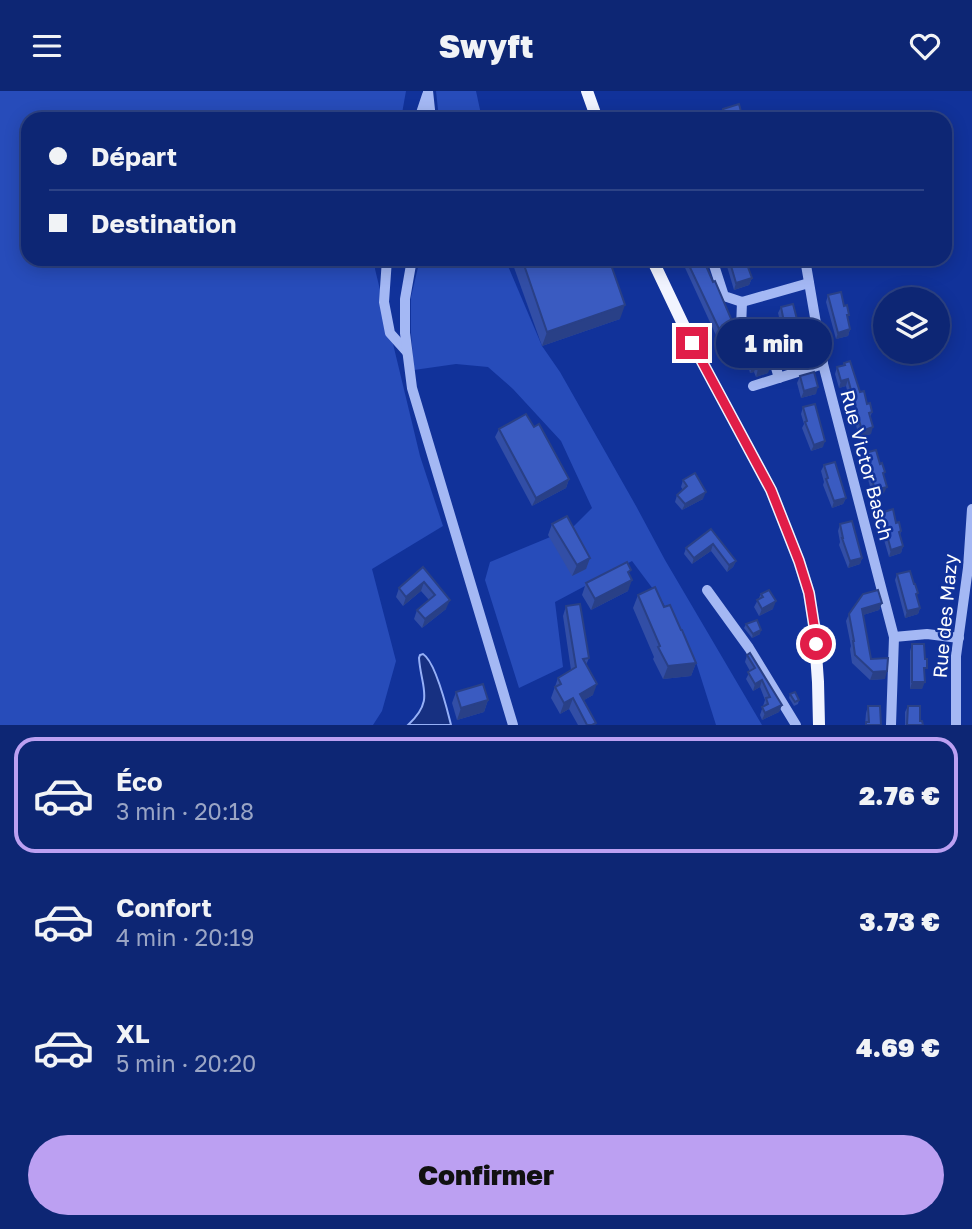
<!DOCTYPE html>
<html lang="fr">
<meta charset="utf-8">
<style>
body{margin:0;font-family:"Golos Text",sans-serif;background:#1b327c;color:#f1f3f6;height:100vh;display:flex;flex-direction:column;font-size:26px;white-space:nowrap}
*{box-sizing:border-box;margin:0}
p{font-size:23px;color:#9aa5c5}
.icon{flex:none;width:38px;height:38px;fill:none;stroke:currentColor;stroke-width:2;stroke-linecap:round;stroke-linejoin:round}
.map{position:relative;height:634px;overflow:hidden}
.side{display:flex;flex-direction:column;background:#0d2674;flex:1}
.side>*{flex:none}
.banner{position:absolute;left:21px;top:21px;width:931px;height:154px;border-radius:21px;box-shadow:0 4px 18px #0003,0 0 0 2px #2d4386;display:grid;align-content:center;height:154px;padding:0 28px;background:#0d2674}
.tools{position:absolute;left:873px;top:196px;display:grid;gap:14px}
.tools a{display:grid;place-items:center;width:77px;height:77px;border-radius:50%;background:#0d2674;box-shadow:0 4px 18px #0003,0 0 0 2px #2d4386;font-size:35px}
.end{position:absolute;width:32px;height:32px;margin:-16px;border:9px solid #e11d48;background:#fff;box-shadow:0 0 0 4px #fff}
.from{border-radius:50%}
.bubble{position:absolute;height:49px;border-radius:24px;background:#0d2674;box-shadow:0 4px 18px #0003,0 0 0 2px #2d4386;font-size:23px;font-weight:800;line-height:49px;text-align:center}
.banner b{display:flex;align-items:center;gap:24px;height:66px;font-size:26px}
.banner b+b{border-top:2px solid #2d4386}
.banner i{width:18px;height:18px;background:#f1f3f6}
ul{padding:12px 0 0;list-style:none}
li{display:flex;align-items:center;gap:21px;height:116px;margin:0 14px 10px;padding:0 14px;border:4px solid transparent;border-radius:21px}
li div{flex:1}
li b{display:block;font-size:26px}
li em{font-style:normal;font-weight:800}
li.current{border-color:#bca0f2}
li>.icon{width:63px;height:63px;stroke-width:1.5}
.primary-button{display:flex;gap:14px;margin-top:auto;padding:14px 28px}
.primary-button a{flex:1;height:80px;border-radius:42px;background:#bca0f2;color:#111;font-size:28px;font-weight:800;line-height:80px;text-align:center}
header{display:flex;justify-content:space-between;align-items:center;height:91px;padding:0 28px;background:#0d2674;font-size:32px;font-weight:800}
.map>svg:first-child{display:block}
.green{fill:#274cba}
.water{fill:#173081;stroke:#96b0f7;stroke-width:2}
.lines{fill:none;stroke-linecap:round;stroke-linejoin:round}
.minor{stroke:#a4b8f4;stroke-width:10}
.major{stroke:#f1f4ff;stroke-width:12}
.wall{fill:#324ea6}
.shaded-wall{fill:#294087}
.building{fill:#3a5bc1;stroke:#294087;stroke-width:2}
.route{stroke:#e11d48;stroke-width:9}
.labels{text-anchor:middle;stroke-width:5;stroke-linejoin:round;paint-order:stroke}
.street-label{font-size:19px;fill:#fff;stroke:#11329a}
</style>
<header><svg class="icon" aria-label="menu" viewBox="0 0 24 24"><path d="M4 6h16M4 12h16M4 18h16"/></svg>Swyft<svg class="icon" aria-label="heart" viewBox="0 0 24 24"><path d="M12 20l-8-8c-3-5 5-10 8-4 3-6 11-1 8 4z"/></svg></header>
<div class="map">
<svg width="972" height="634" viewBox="0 0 972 634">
<rect width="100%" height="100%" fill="#11329a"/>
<g class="green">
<polygon points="0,0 406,0 401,28 28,28 28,168 376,168 375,178 420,365 443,435 372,478 396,570 382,620 373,634 0,634"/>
<polygon points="436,0 476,0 482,28 439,28"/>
<polygon points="420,168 505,168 542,255 560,281 636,415 665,469 762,634 716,634 696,571 662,510 632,470 555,511 563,576 519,597 485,489 490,471 572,437 592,417 561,350 513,298 488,276 456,273 414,279 411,242 411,206"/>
</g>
<path class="water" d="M423,563C436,571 447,618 451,634H408C435,609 421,597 419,567L420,564Z"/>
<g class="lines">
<g class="minor">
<polyline points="428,0 431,28"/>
<polyline points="419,28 427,4"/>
<polyline points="387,168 384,211 390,242 407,261"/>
<polyline points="412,168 405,208 405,242 412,297 513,634"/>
<polyline points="712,168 724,205 742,211 809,192"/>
<polyline points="805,168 823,273 894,546 891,634"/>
<polyline points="741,237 742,211"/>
<polyline points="769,253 779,287"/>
<polyline points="753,295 823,273"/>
<polyline points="707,499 749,557 796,634"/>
<polyline points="894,546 927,543 959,547"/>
<polyline points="956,634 956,565 968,477 972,418"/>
</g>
<g class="major">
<polyline points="587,0 597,28"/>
<polyline points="652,168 692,252 771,399 799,470 809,502 814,534 818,591 819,634"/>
</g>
</g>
<g class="wall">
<polygon points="723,18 743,28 721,28 720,24"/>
<polygon points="511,168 609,168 620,228 542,255"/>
<polygon points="681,168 703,168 738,258 725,264"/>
<polygon points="728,168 745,168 752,187 749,194 734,199 726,172"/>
<polygon points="828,204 850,238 848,245 836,248 826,211"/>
<polygon points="781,216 803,251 800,257 788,260 784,246 782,247 780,238 781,234 778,222"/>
<polygon points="746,247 766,260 768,282 756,286 754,281 750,282 743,255"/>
<polygon points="844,272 860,301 872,321 870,327 871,343 859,346 846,295 839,297 835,283 837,276 843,274"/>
<polygon points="800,285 816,303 801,307 797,292"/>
<polygon points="803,316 823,356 811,360 802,337 804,333 801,323"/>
<polygon points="534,336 569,388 566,397 532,415 495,346 499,338"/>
<polygon points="865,362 883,384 884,402 873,405 862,369"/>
<polygon points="824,374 846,407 843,413 832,417 823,394 824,391 821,380"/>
<polygon points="683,389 703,408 682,419 675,411 677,404 683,399 681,396"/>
<polygon points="881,422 896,432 901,440 900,444 903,455 901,462 889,466 878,428"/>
<polygon points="552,433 590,467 586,478 572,485 548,444"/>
<polygon points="840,433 862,467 860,473 848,477 839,454 840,451 838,440"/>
<polygon points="711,438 736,470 733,476 727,481 711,460 692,473 684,463 686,457"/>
<polygon points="423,476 446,518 422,537 414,528 417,519 429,509 421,500 403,515 396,506 399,497"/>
<polygon points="897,483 917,506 920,517 918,523 905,527 895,489"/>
<polygon points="630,484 628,500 591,519 582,504 586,492"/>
<polygon points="761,503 773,518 759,525 754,516"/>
<polygon points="638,504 664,516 696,572 691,585 663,588 653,568 654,566 633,517"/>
<polygon points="882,512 879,519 863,524 871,568 885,588 870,589 852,572 850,558 851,555 846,530 849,523"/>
<polygon points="566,515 589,567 586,574 593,604 584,609 596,632 595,634 578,634 569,618 560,623 551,607 558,587 571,579 563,525"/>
<polygon points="746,533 760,543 752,547 744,537"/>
<polygon points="912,553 925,568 925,583 922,598 910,598 910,560"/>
<polygon points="747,564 782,614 779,621 762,629 760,624 765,609 760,596 753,600 746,588 750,580 745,571"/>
<polygon points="456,601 488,609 484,621 457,629 452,612"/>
<polygon points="790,603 799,609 798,613 794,615 789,607"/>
<polygon points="868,615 881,634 865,634 866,622"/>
<polygon points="908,615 920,630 923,634 905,634 905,621"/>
</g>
<g class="shaded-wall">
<polygon points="772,168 783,168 782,171 769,175"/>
<polygon points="256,169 253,176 233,177 236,170"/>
<polygon points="839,169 838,172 823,176 824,172"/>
<polygon points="752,187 749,194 734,199 736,192"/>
<polygon points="625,214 620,228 542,255 547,241"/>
<polygon points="850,238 848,245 836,248 838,242"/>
<polygon points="741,251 738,258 725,264 728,257"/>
<polygon points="803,251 800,257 788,260 790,254"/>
<polygon points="757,273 754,281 750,282 753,274"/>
<polygon points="771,275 768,282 756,286 758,278"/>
<polygon points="848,288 846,295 839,297 841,290"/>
<polygon points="818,296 816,303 801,307 804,300"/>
<polygon points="873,336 871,343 859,346 862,340"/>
<polygon points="825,350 823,356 811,360 814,354"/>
<polygon points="569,388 566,397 532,415 536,407"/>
<polygon points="887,396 884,402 873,405 875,399"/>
<polygon points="706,401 703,408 682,419 685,413"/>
<polygon points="846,407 843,413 832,417 834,410"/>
<polygon points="713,453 711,460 692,473 694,467"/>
<polygon points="903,455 901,462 889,466 891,459"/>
<polygon points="590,467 586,478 572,485 577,474"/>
<polygon points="862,467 860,473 848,477 850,470"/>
<polygon points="736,470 733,476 727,481 729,474"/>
<polygon points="632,489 628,500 591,519 595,508"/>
<polygon points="424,491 421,500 403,515 406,506"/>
<polygon points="450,509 446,518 422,537 425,528"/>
<polygon points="776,510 773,518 759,525 762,518"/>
<polygon points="882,512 879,519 860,525 862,518"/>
<polygon points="920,517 918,523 905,527 907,520"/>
<polygon points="761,539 760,543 752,547 753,543"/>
<polygon points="696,572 691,585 663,588 668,575"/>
<polygon points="887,580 885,588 870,589 873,581"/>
<polygon points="762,589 760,596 753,600 755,593"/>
<polygon points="912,591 925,591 922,598 910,598"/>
<polygon points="597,593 593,604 577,613 580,603"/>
<polygon points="573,607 569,618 560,623 564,612"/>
<polygon points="488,609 484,621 457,629 461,617"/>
<polygon points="782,614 779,621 762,629 765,622"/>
</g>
<g class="building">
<polygon points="739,13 743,28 731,28 731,27 725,28 723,18"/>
<polygon points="808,21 810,28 797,28 796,24"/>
<polygon points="236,168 256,168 256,169 236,170"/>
<polygon points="522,168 609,168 625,214 547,241"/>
<polygon points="686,168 703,168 713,191 715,190 741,251 728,257"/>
<polygon points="729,168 745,168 752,187 736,192"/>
<polygon points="823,168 839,168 839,169 824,172"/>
<polygon points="841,201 844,215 847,214 849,224 847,224 850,238 838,242 828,204"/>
<polygon points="793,213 803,251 790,254 787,240 785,240 782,231 784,231 781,216"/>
<polygon points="764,243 767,257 765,257 771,275 758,278 757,273 753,274 746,247"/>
<polygon points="850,270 860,301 864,300 867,313 870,312 872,321 869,322 873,336 862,340 848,288 841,290 837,276 845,274 844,272"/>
<polygon points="814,281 818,296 804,300 800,285"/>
<polygon points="815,313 825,350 814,354 805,331 807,330 803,316"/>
<polygon points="526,323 534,336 539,333 569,388 536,407 499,338"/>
<polygon points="876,359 880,373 882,372 885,381 883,382 887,396 875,399 865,362"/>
<polygon points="835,371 846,407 834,410 826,388 828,387 824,374"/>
<polygon points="695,382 706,401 685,413 677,404 687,395 683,389"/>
<polygon points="893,418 896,432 899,431 901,440 899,441 903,455 891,459 881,422"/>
<polygon points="567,425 590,467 577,474 552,433"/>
<polygon points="852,430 862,467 850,470 842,447 843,447 840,433"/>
<polygon points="711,438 736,470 729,474 713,453 694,467 686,457"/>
<polygon points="627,471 631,479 628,481 632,489 595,508 586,492"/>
<polygon points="423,476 450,509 425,528 417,519 435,504 424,491 406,506 399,497"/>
<polygon points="910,480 914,493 915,493 918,502 916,503 920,517 907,520 897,483"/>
<polygon points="655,496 664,516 670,514 681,539 682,539 696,572 668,575 658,556 660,555 638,504"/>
<polygon points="769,499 776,510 762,518 757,509 763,506 761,503"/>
<polygon points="878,499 882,512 862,518 871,568 888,567 887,580 873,581 855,564 853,550 854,550 849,523 863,503"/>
<polygon points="580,513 589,567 583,568 597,593 580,603 596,632 592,634 587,634 573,607 564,612 555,596 561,593 558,587 576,576 566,515"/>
<polygon points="757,529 761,539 753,543 746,533"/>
<polygon points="912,553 924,553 925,568 927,568 927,577 924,577 925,591 912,591"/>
<polygon points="750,562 782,614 765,622 762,616 768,613 766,607 770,606 762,589 755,593 748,581 755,577 747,564"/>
<polygon points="483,593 488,609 461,617 456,601"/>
<polygon points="795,601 799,609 795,611 790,603"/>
<polygon points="868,615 880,615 881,634 866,634 866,631 869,631"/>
<polygon points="908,615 920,615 920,630 922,630 923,634 907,634"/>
</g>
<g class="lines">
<polyline class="route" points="692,252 771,399 799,470 809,502 814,534 816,553"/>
</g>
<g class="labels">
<g class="street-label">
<text transform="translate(867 374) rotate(75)" y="7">Rue Victor Basch</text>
<text transform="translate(945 525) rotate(-85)" y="7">Rue des Mazy</text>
</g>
</g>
</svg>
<div class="tools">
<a><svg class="icon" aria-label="layers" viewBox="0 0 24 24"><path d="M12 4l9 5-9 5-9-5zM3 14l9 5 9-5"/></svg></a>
</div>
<i class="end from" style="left:816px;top:553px"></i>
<i class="end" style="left:692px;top:252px"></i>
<div class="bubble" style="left:716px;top:228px;width:116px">1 min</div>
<div class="banner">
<b><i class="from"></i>Départ</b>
<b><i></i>Destination</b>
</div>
</div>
<section class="side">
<ul>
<li class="current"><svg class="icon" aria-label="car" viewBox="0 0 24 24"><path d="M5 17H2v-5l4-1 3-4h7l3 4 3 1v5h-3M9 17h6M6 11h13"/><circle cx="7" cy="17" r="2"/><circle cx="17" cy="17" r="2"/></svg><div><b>Éco</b><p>3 min · 20:18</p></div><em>2.76 €</em></li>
<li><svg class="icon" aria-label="car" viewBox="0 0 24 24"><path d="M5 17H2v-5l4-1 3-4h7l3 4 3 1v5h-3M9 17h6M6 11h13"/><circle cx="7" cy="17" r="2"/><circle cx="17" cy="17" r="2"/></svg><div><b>Confort</b><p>4 min · 20:19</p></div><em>3.73 €</em></li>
<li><svg class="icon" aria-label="car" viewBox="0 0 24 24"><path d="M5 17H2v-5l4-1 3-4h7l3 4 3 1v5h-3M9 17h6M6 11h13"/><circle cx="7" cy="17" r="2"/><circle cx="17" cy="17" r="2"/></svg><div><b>XL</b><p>5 min · 20:20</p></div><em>4.69 €</em></li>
</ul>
<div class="primary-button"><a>Confirmer</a></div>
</section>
